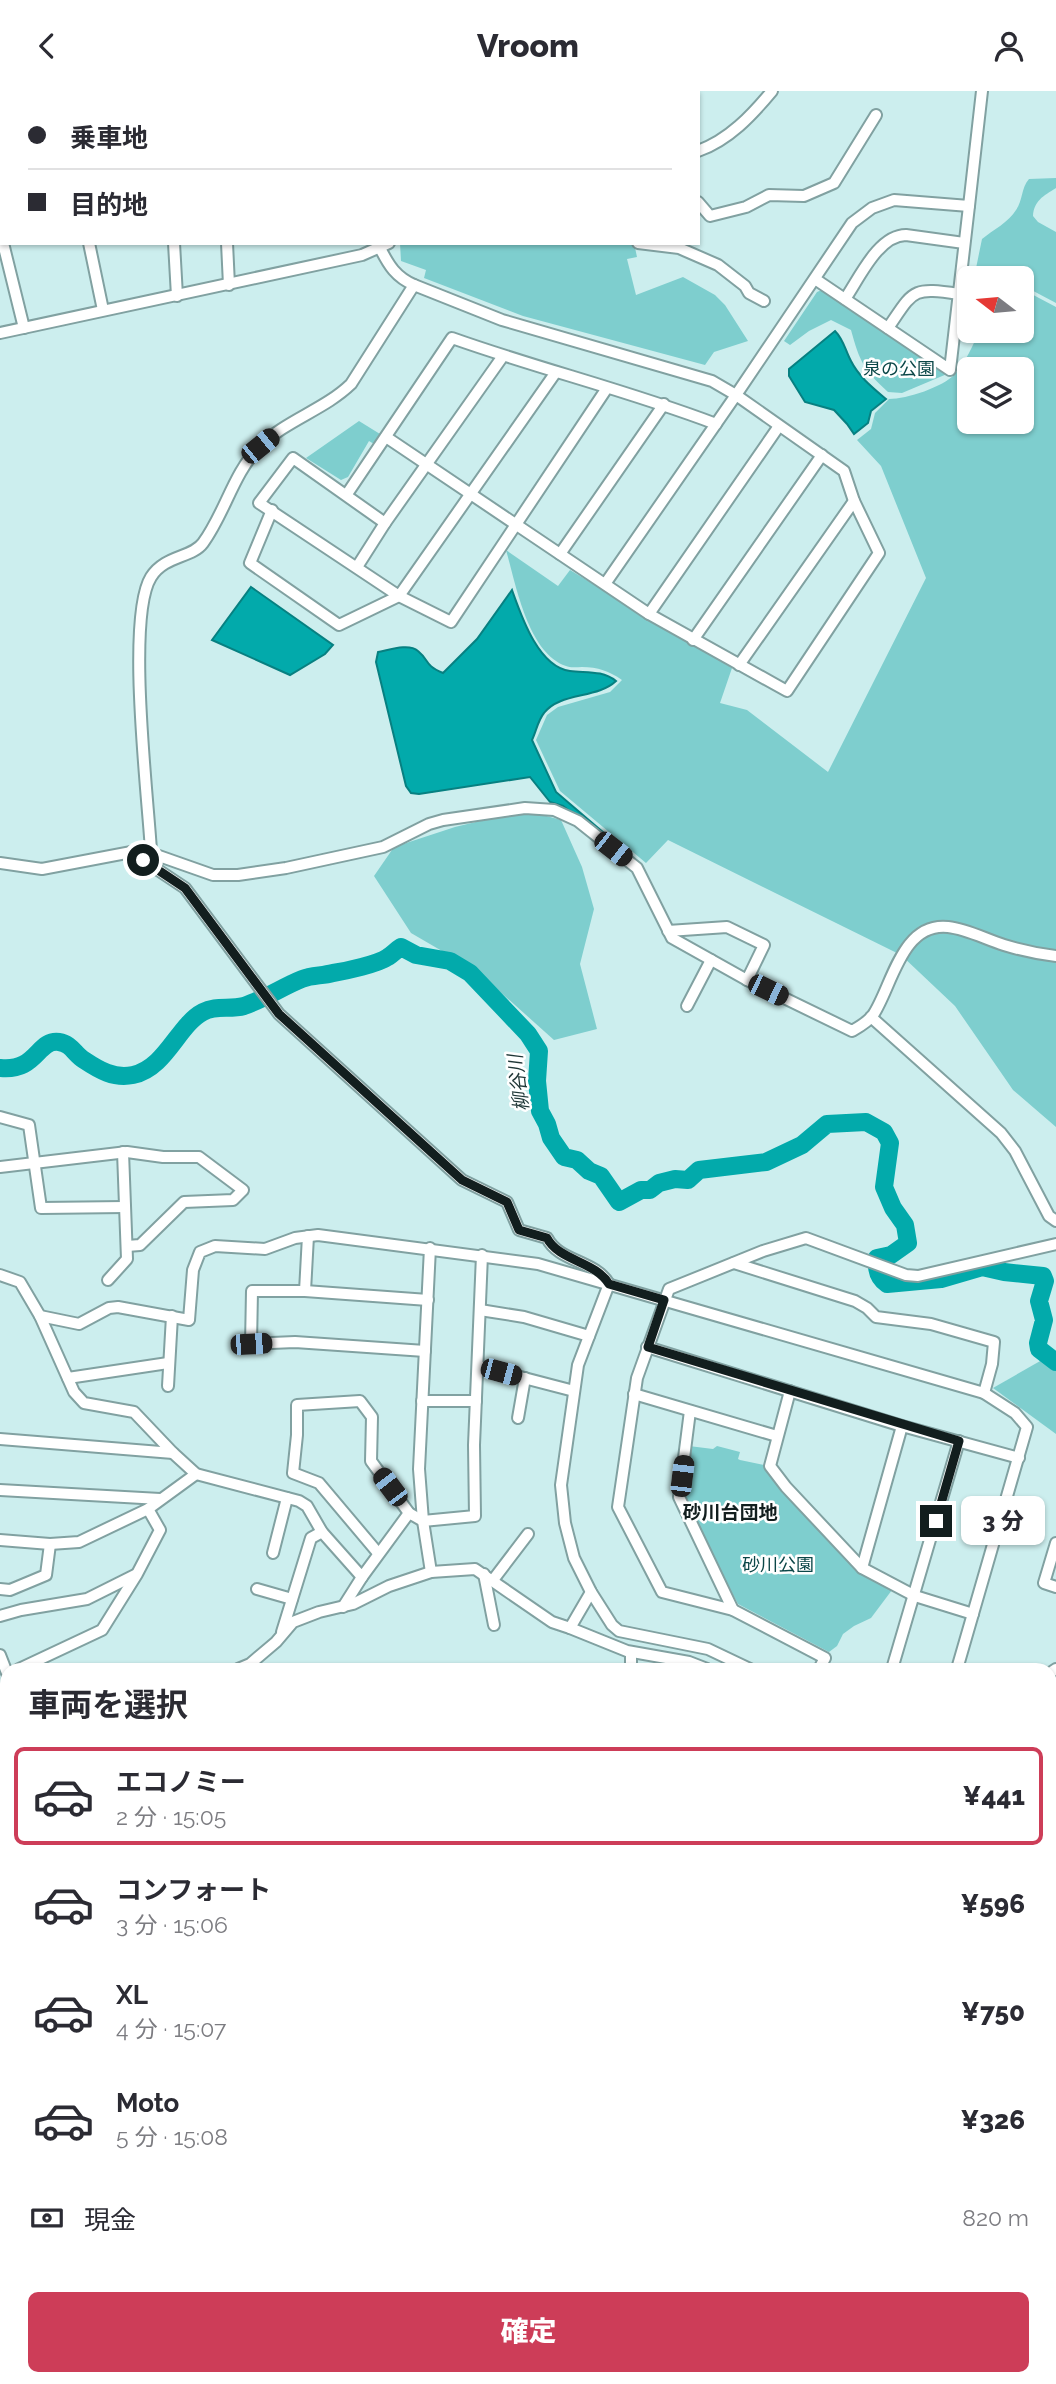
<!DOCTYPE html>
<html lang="ja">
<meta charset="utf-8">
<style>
body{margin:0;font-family:Raleway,"Noto Sans JP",sans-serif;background:#f7f7f7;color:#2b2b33;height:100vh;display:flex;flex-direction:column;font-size:26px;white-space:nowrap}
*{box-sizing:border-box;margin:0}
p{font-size:23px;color:#7c7c81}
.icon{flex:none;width:38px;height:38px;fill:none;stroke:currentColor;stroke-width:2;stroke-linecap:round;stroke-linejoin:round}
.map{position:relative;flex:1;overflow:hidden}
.panel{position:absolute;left:0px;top:1572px;width:1057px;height:723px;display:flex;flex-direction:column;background:#fff;border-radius:21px 21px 0 0;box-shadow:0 2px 5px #0004}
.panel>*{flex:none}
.guide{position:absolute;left:0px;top:0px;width:700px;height:154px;box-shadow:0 2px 5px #0004;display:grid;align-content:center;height:154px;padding:0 28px;background:#fff}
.needle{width:46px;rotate:286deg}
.fabs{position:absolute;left:957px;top:175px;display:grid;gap:14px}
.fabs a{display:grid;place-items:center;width:77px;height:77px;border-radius:10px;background:#fff;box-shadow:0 2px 5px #0004;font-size:35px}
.end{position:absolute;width:32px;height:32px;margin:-16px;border:9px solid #121e1e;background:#fff;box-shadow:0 0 0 4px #fff}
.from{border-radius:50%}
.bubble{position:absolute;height:49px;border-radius:10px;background:#fff;box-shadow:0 2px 5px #0004;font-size:23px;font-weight:800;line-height:49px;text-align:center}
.car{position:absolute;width:21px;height:42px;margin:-21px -10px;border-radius:9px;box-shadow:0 0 5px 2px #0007;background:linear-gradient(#222 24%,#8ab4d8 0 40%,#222 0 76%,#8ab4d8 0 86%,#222 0)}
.guide b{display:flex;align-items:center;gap:24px;height:66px;font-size:26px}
.guide b+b{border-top:2px solid #e1e1e2}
.guide i{width:18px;height:18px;background:#2b2b33}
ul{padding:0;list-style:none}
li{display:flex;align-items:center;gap:21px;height:98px;margin:0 14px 10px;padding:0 14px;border:4px solid transparent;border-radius:10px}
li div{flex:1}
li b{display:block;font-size:26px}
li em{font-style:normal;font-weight:800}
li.on{border-color:#cd3d58}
li>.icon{width:63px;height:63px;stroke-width:1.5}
h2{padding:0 28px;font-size:32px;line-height:84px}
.pay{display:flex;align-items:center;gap:18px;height:77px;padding:0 28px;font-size:26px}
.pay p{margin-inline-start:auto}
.primary-button{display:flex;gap:14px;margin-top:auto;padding:14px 28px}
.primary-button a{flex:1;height:80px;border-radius:10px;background:#cd3d58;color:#fff;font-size:28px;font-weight:800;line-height:80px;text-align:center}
header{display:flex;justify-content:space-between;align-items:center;height:91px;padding:0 28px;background:#fff;font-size:32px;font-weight:800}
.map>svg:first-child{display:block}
.green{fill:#7ecece;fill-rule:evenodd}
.water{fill:#02aaab;stroke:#078081;stroke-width:2}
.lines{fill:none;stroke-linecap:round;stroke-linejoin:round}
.river{stroke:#02aaab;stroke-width:18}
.minor-casing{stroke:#81a1a1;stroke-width:14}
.major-casing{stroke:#81a1a1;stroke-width:18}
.minor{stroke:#fff;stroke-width:10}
.major{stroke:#fff;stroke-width:14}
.route{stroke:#121e1e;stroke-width:9}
.labels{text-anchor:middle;stroke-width:5;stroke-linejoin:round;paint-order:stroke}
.park-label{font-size:18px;fill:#0b4748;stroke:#fff}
.water-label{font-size:19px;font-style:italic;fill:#1f3636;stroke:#fff}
.neighbourhood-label{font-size:19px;font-weight:bold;fill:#121e1e;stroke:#fff}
</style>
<header><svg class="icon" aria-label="back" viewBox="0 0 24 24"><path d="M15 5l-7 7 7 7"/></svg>Vroom<svg class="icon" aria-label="person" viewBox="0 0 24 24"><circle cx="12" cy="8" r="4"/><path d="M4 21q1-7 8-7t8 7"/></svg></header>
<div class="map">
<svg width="1056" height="2293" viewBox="0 0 1056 2293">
<rect width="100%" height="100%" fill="#cee"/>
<g class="green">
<path d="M1056,87V97C1043,105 1034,110 1033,125L1038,131L1056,141V212L1022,194V187H974L982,148C993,139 1009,131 1016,119C1023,109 1021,97 1029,88Z"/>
<polygon points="400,152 634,152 637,166 627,168 636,204 683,186 715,204 725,214 748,250 714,261 705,274 523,225 424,187 426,179 401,170"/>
<path d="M824,198L947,283L902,302L888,301C863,278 860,271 851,239L831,229L809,240L790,254L784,250L817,201Z"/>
<path d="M1022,198L1056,216V1036L1013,999L955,915L901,864L668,749L646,772L560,700L536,649L547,624L558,616L610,601L622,589C609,580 598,576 582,576C577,576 570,577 566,575C528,562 516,494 506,459L558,495L570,479L732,577L720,612L747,619L828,681L926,487L881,375L857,349L871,338L875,322L889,308C907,308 943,296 955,283C966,270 973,255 979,240H1022ZM970,278H1022V331H970Z"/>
<polygon points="359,330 380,343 374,353 369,350 348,386 341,389 306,367"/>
<polygon points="525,719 561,729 582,776 594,818 580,873 597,938 554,949 478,881 411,842 374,785 394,756 455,736"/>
<polygon points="1056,1261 1056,1343 993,1297"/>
<polygon points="689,1355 713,1358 717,1355 740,1361 738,1368 740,1369 764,1374 856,1480 892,1499 871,1527 854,1535 843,1543 837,1555 829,1561 738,1513 686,1413 683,1400"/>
<polygon points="1050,1789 1056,1789 1056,2165 1050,2158"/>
</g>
<g class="water">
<path d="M835,240C844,249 845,259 851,270C859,286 873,297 886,308L871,320L868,332L854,343L847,333L834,319L805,311L789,285V278Z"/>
<polygon points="251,496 333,554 325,563 290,584 212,549"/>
<path d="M512,499C521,524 538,576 570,580C587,582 602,579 616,590C597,608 560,601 544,622C538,629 536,641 532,649L556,701L632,766L630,769L563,715L550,711L530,686L419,703L411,702L406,695L376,571L378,561C389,559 409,552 418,560C430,570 424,574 443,582L477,548Z"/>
</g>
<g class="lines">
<g class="river">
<polyline points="16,0 16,2"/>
<polyline points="117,2 117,0"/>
<polyline points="0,90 2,88"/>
<path d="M0,977C37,981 37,948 59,951C72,953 74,963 84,969C99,979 114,988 133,984C166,977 178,934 203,921C216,914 230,919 244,915C265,908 282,896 302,888C312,884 322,885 333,882C346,880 378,873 388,866C393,863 396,859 401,856L416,864L450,870L470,882L528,943L539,960L537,990L540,1020L547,1033L551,1047L564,1066L577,1069L589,1080L601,1085L619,1111L641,1099H650L659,1092L675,1088L688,1089L699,1079L766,1071L802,1054L827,1033L866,1031L884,1041L890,1052L884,1096L893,1117L905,1134L908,1152L891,1164L877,1167C876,1177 878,1187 887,1193L941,1188L982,1176L1004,1181L1043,1185L1045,1190L1039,1210L1044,1229L1038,1252L1039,1258L1056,1271"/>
<polyline points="0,1674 7,1675"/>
</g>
<g class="minor-casing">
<g id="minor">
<polyline points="552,0 552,2"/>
<path d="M698,60C729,49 752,24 772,0"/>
<polyline points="0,108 2,107"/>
<polyline points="698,111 710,125 746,116 769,104 804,105 834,92 876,24"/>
<polyline points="3,152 24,237"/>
<polyline points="89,152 103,219"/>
<polyline points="174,152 177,205"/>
<polyline points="227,152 229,194"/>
<polyline points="638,152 679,157 718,174 745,195 749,202 764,210"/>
<path d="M380,157C389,175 396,186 414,194L502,229L712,290L736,304L852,132L872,117L894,109L969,115L982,0"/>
<polyline points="815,188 950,279 969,115"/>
<path d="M845,208C859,188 878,144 906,144L964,152"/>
<path d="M888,237C914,199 911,196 959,203"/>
<polyline points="0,242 362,164 389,152"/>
<polyline points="386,346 649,523 787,600 879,462 854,410 844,380 736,304 605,493"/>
<path d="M347,403L452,247C539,278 630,300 716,333"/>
<polyline points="272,419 250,472 339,534 399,505 556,281"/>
<polyline points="385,432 293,367 259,412 399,505 451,531 607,297"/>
<polyline points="560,463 664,313"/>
<polyline points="357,476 385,432 503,265"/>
<polyline points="649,523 779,335"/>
<polyline points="693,549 822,364"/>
<polyline points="739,574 854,410"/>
<path d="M151,760C148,706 126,526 151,486C165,464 192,467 203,452C225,422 233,383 259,356C286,329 324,319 351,293L414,194"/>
<path d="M131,761L185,797L279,923L462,1089L507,1111L519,1139L547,1147C559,1171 595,1169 609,1193"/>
<path d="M0,772L42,778L142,759L213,784H238L286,777L383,756L429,733L443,729L525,717L554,719L578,730L637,777L672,847L747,889L852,940C859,936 868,931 873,924C892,896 901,831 948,836C967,838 985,848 1004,854C1020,859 1039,863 1056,865"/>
<polyline points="668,840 727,836 764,854 747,889"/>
<polyline points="687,915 711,869"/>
<polyline points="871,926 1001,1042 1015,1060 1049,1125 1056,1130"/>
<polyline points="0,1026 29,1034 41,1117 125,1116"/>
<polyline points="0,1076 127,1061 163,1066 199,1066 243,1099 233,1109 184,1111 140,1154 127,1155"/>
<polyline points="430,1157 419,1378 423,1430 431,1481"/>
<polyline points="734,1172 855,1210 867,1217 876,1226 931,1233 994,1251 992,1273 984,1302"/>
<polyline points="0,1184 20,1191 40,1225 74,1301 84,1312 134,1321 173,1362 196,1383 299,1410 307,1415 322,1441 362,1486 409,1422"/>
<polyline points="108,1189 127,1168 123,1061"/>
<polyline points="609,1193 578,1274 561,1394 565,1432 574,1467 591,1501 612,1534 619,1540 708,1558 750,1578"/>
<polyline points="305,1200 308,1145"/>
<polyline points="480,1219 524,1226 589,1245"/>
<polyline points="40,1225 79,1233 109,1217 118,1216 189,1229 193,1179 200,1161 215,1155 265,1158 295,1147 318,1144 538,1173 984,1302 1015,1322 1027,1336 957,1578"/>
<polyline points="647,1256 902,1335 1019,1367"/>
<polyline points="425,1260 295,1251 251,1253 252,1200 305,1200 428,1209"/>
<polyline points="478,1275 574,1300"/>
<polyline points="68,1287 168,1272"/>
<polyline points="168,1295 172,1225"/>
<polyline points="790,1300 770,1375 786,1396 862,1477 915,1505 973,1523"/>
<polyline points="634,1303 777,1345"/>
<polyline points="422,1310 476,1310"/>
<polyline points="690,1320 679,1406 733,1519"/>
<polyline points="518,1327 525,1287"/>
<polyline points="0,1348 173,1362"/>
<polyline points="0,1399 160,1408"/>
<polyline points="0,1449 50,1453 79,1451 148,1418 196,1383"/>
<polyline points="1056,1452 1044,1492 1056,1496"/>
<polyline points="273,1462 287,1407"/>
<polyline points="378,1462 319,1392 293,1382 297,1344 297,1314 360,1310 372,1326 371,1370 409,1422 423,1430 475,1425 474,1354 482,1164"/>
<polyline points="862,1477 902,1335"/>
<polyline points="484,1483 494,1534"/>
<polyline points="493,1489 528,1443"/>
<polyline points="0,1498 10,1499 46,1484 50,1453"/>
<polyline points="257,1498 292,1508"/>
<polyline points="343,1516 362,1486"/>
<polyline points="0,1525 21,1519 87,1508 135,1484"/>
<polyline points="570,1537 627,1560 689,1571 707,1578"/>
<polyline points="282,1541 311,1447 322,1441"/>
<polyline points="631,1561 631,1578"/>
<polyline points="0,1564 7,1582"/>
<polyline points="19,1578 102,1539 137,1483 160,1439 148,1418"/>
<polyline points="238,1578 250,1573 276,1551 293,1531 319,1521 353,1513 389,1495 431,1481 475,1478 552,1531 570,1537 591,1501"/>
<polyline points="819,1578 825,1567 733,1519 662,1501 618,1416 637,1287 669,1198 763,1160 806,1147 906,1184 918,1185 1056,1153"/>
<polyline points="892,1578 959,1350"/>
<polyline points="1050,1582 1056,1578"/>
<polyline points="0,1650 7,1649"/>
<polyline points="1050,1702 1056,1701"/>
<polyline points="0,1924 7,1929"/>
<polyline points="0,1989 7,1984"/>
<polyline points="0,2070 7,2076"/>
<polyline points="0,2238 7,2232"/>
<polyline points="0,2247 7,2251"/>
<polyline points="36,2287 39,2293"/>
<polyline points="120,2287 125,2293"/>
<polyline points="81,2293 84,2287"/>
<polyline points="220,2293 225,2287"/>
<polyline points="442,2293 444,2287"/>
</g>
</g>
<g class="major-casing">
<g id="major">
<polyline points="0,1836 7,1840"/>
<polyline points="570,2287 575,2293"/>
</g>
</g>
<use href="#minor" class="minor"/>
<use href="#major" class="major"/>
</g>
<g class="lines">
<path class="route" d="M143,769L185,797L279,923L462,1089L507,1111L519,1139L547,1147C559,1170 595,1170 609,1193L664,1209L648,1256L959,1350L936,1430"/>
</g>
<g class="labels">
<g class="park-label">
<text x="899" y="284">泉の公園</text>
<text x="778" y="1480">砂川公園</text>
</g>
<g class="water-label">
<text transform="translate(518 992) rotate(-97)" y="7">柳谷川</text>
</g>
<g class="neighbourhood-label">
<text x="730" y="1428">砂川台団地</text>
</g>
</g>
</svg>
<div class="fabs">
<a><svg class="needle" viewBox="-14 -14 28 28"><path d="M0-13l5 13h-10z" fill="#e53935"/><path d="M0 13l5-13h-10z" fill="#7c7c81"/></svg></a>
<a><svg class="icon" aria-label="layers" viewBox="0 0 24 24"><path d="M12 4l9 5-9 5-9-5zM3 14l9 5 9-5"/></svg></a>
</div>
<i class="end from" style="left:143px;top:769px"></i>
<i class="end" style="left:936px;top:1430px"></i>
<div class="bubble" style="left:961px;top:1405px;width:84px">3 分</div>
<i class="car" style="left:260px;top:355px;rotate:51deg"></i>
<i class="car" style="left:613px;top:758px;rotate:128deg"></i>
<i class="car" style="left:768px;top:899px;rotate:116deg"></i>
<i class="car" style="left:251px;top:1253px;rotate:87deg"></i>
<i class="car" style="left:501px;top:1281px;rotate:105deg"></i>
<i class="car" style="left:682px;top:1385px;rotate:7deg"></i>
<i class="car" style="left:390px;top:1396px;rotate:323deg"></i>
<div class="guide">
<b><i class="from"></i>乗車地</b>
<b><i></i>目的地</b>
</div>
<section class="panel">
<h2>車両を選択</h2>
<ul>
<li class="on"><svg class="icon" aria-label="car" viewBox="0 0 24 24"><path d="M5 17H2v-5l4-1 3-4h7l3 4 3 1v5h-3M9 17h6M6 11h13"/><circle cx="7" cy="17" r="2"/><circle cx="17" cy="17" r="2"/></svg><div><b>エコノミー</b><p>2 分 · 15:05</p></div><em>¥441</em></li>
<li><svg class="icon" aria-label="car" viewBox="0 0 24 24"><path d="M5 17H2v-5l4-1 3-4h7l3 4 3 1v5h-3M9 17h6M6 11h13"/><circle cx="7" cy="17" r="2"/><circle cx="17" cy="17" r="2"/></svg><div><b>コンフォート</b><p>3 分 · 15:06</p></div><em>¥596</em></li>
<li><svg class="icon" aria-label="car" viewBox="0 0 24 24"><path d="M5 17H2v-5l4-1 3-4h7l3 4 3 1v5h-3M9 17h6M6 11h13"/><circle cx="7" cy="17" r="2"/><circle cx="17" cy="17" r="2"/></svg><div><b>XL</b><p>4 分 · 15:07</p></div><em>¥750</em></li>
<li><svg class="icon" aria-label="car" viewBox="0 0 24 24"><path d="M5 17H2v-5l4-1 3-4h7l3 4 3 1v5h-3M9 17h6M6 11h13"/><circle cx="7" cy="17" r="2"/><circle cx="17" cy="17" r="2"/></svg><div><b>Moto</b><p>5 分 · 15:08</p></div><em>¥326</em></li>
</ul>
<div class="pay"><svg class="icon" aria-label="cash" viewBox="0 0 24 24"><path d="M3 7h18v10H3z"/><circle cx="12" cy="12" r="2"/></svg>現金<p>820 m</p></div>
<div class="primary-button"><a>確定</a></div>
</section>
</div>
